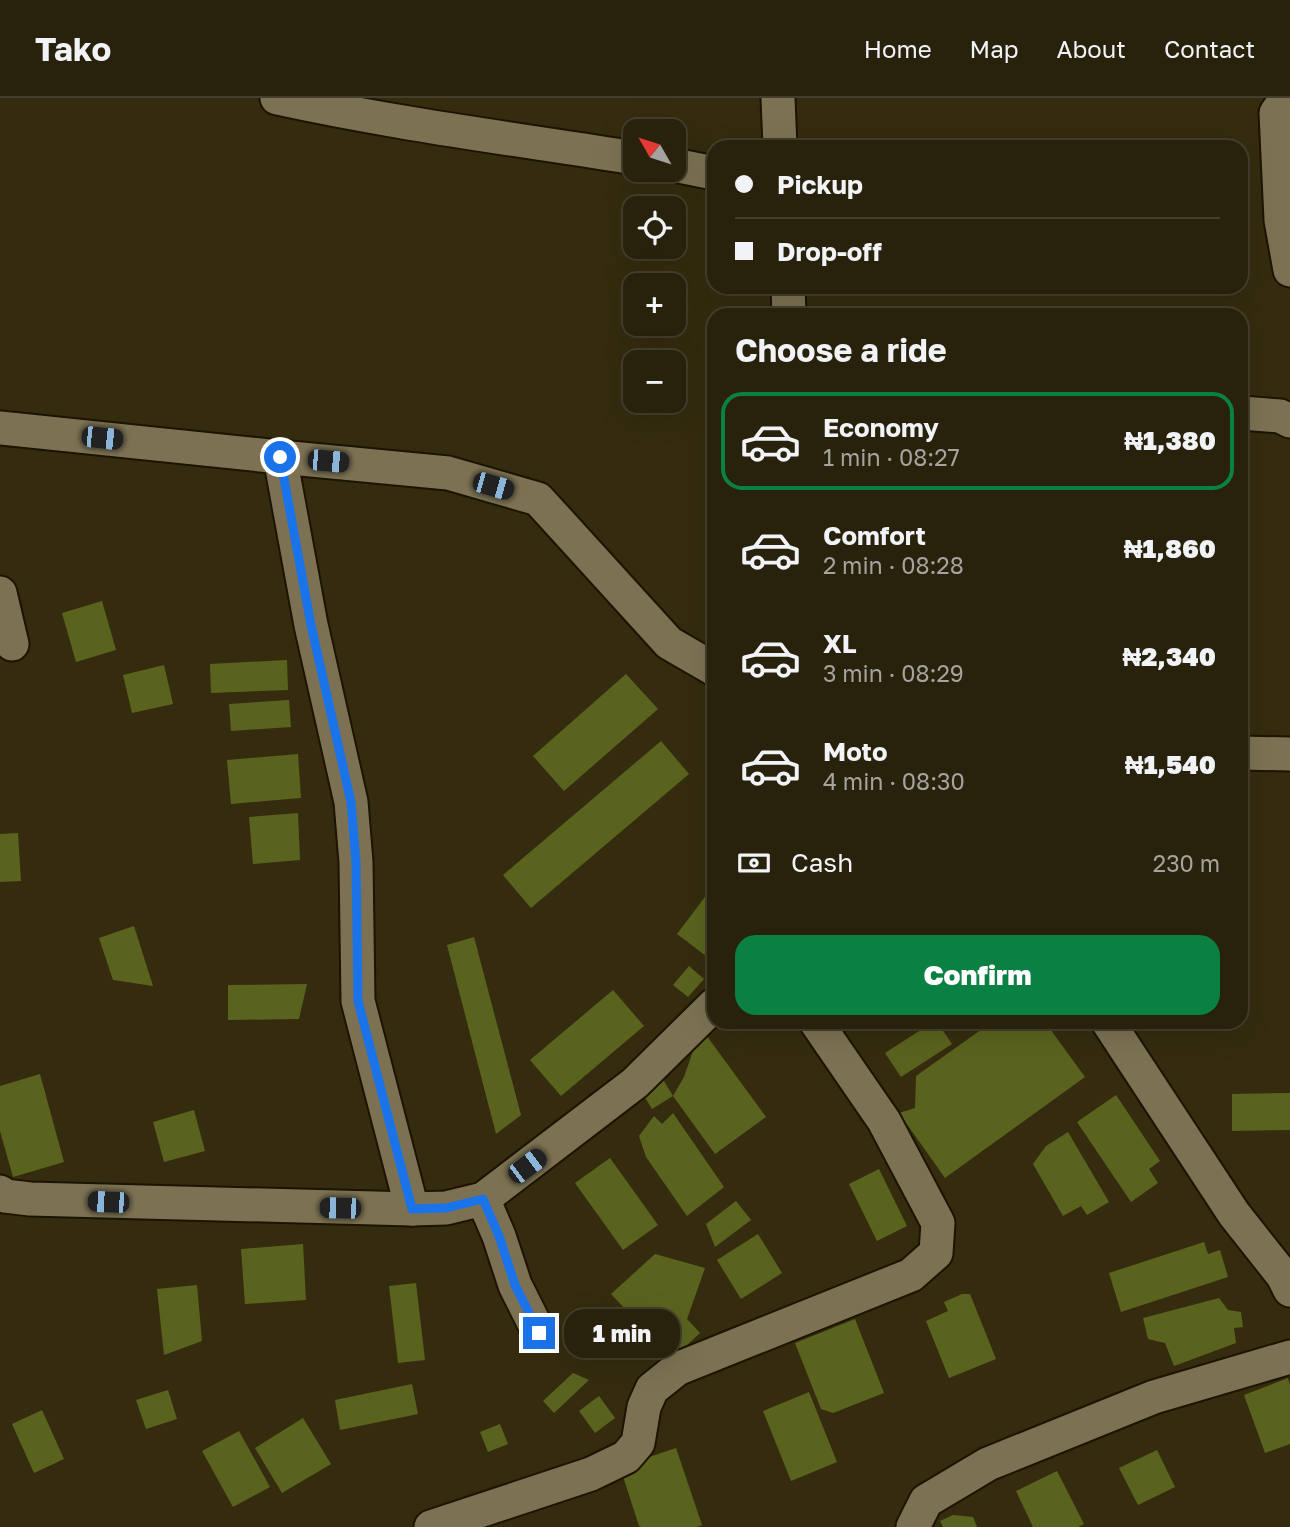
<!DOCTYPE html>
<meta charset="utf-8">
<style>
body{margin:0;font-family:"Golos Text",sans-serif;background:#342e19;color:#f1f3f6;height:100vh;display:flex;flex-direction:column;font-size:26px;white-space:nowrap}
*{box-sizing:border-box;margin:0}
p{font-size:23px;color:#a5a39d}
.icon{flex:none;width:38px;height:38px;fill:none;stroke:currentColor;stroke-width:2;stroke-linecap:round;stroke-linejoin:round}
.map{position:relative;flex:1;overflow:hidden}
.drawer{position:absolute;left:707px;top:210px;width:541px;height:721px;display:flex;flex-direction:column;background:#28210b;border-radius:21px;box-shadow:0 7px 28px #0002,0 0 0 2px #443e2c}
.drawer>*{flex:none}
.guide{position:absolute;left:707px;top:42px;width:541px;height:154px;border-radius:21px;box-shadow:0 7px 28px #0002,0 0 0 2px #443e2c;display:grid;align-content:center;height:154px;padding:0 28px;background:#28210b}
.needle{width:46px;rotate:309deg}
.tools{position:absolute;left:623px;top:21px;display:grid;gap:14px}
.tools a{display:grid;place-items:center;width:63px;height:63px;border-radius:14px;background:#28210b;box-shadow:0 7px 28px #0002,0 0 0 2px #443e2c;font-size:35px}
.end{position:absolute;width:32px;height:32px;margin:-16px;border:9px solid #1a73e8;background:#fff;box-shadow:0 0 0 4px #fff}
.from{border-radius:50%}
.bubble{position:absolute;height:49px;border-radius:21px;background:#28210b;box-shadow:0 7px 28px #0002,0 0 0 2px #443e2c;font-size:23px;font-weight:800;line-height:49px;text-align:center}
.car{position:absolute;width:21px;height:42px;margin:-21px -10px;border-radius:9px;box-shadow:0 0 5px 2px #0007;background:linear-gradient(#222 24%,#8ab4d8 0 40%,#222 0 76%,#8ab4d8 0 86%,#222 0)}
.guide b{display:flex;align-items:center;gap:24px;height:66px;font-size:26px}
.guide b+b{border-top:2px solid #443e2c}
.guide i{width:18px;height:18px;background:#f1f3f6}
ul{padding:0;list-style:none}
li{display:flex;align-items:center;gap:21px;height:98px;margin:0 14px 10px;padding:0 14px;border:4px solid transparent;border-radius:21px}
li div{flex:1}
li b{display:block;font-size:26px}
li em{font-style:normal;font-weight:800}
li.selected{border-color:#0b8043}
li>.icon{width:63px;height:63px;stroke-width:1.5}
h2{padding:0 28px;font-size:32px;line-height:84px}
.pay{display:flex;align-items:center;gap:18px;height:77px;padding:0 28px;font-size:26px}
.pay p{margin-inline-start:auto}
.button{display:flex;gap:14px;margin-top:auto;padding:14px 28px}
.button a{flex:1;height:80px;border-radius:21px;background:#0b8043;color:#fff;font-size:28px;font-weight:800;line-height:80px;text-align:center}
header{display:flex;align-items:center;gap:42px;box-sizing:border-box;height:98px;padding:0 35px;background:#28210b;border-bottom:2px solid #443e2c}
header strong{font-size:33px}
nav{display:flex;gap:38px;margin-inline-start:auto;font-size:24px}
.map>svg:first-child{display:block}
.building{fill:#5a631e}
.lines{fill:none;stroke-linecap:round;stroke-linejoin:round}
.minor-casing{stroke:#1d1400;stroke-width:37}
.minor{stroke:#7c7253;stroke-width:33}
.route{stroke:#1a73e8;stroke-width:9}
</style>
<header>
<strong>Tako</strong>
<nav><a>Home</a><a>Map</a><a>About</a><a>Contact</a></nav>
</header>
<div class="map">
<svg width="1290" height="1429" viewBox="0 0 1290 1429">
<rect width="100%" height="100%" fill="#352c0f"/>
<g class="building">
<polygon points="102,503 116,552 76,564 62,515"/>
<polygon points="287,562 288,592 211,595 210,566"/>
<polygon points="164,567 173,606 132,615 123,577"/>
<polygon points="626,576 658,611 564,693 533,658"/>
<polygon points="289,602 291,629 231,633 229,606"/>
<polygon points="661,643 689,676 531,810 503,777"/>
<polygon points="298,656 301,700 231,706 227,662"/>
<polygon points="298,715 300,762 253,766 249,719"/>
<polygon points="18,735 21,783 0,784 0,736"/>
<polygon points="714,787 714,848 706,858 677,836"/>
<polygon points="134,828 153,888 113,882 99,840"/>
<polygon points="474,839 521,1017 496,1036 447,847"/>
<polygon points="689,868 704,881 688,899 673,887"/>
<polygon points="307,886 299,921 228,922 228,887"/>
<polygon points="613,892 644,928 561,998 530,962"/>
<polygon points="933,924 937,924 952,946 901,979 885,955"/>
<polygon points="992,924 1045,924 1085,979 945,1080 899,1015 915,1010 916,978"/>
<polygon points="701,930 766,1019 715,1056 673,998 652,1011 641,993 662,980 673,998 684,979"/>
<polygon points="40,976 64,1064 13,1079 0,1033 0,988"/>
<polygon points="1290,995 1290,1032 1232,1033 1232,996"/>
<polygon points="1116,997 1160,1063 1149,1071 1158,1085 1131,1104 1077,1024"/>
<polygon points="194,1012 205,1053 164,1064 153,1024"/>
<polygon points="673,1015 724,1089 687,1118 646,1059 639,1038 654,1018 662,1026"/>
<polygon points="1068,1034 1109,1104 1087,1117 1081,1108 1063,1118 1033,1066 1046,1048"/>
<polygon points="610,1060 658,1127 623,1152 575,1085"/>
<polygon points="879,1071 907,1128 877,1143 849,1086"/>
<polygon points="736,1103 751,1122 715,1149 706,1126"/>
<polygon points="758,1136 782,1175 741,1201 717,1162"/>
<polygon points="1204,1144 1208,1156 1220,1152 1228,1179 1121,1214 1109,1175"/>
<polygon points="303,1146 306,1202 245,1206 241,1151"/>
<polygon points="655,1156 705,1170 687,1221 700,1235 672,1261 611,1196"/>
<polygon points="416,1185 425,1262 398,1265 389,1188"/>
<polygon points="197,1187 202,1243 164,1257 157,1191"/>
<polygon points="962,1196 970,1196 996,1261 949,1280 926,1223 948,1213 944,1204"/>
<polygon points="1219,1200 1228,1212 1241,1214 1243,1229 1234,1230 1236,1245 1174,1268 1165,1245 1148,1241 1143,1220"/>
<polygon points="855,1221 884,1295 833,1315 821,1311 795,1245"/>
<polygon points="573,1275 589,1282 554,1315 543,1303"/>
<polygon points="1288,1280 1290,1287 1290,1346 1265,1355 1244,1297"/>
<polygon points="412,1286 418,1316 340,1332 335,1302"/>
<polygon points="168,1292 177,1321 146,1331 136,1302"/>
<polygon points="809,1294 837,1364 791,1383 763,1313"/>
<polygon points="599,1298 615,1320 595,1335 579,1313"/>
<polygon points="42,1312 64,1361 34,1375 12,1326"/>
<polygon points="303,1320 331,1366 282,1395 255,1350"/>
<polygon points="500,1326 508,1346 488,1354 480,1334"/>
<polygon points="239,1333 270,1389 233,1409 202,1353"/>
<polygon points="676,1350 702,1427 697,1429 641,1429 639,1428 620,1369"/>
<polygon points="1157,1352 1175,1389 1138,1407 1119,1370"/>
<polygon points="1057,1373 1084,1426 1078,1429 1033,1429 1016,1393"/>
<polygon points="953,1417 973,1419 977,1429 943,1429 940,1423"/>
</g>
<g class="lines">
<g class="minor-casing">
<g id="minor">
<path d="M277,0C396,26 515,41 635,60"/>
<polyline points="778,0 780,49"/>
<polyline points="1287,0 1276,15 1281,122 1290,172"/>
<polyline points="674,67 714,75"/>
<polyline points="788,189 789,217"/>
<polyline points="1241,315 1280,318 1290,323"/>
<polyline points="0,330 280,359 448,375 538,401 669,545 714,571"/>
<polyline points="280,359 311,527 351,704 356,764 358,903 412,1111"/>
<polyline points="0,495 12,546"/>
<polyline points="1241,655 1290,656"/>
<polyline points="1108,924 1234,1116 1283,1178 1290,1192"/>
<polyline points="0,1094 5,1098 30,1101 412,1111 446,1110 483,1101 635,985 714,907"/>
<polyline points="483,1101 499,1138 515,1187 539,1235"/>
<polyline points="431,1429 591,1376 626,1359 638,1345 644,1309 652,1291 677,1271 911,1177 936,1155 938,1125 884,1023 816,924"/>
<polyline points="913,1429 926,1403 988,1366 1154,1299 1290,1259"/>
</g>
</g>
<use href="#minor" class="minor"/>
</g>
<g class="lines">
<polyline class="route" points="280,359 311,527 351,704 356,764 358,903 412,1111 446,1110 483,1101 499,1138 515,1187 539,1235"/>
</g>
</svg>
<div class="tools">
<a><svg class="needle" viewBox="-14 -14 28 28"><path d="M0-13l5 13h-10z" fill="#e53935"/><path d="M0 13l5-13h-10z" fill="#a5a39d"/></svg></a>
<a><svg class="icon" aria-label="locate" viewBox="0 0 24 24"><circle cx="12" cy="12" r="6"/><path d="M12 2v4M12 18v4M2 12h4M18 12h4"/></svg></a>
<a>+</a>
<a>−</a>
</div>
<i class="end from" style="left:280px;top:359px"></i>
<i class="end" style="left:539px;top:1235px"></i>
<div class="bubble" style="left:564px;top:1211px;width:116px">1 min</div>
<i class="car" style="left:102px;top:340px;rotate:96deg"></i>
<i class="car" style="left:328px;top:363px;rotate:95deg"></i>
<i class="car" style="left:493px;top:388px;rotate:106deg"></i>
<i class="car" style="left:527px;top:1068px;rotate:53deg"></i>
<i class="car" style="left:108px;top:1104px;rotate:272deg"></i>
<i class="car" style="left:340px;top:1110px;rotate:271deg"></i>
<div class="guide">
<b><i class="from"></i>Pickup</b>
<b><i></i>Drop-off</b>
</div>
<section class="drawer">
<h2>Choose a ride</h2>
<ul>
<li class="selected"><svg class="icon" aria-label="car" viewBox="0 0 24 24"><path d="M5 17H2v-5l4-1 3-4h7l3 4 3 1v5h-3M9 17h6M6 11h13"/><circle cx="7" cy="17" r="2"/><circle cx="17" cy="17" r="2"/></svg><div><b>Economy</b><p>1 min · 08:27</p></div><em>₦1,380</em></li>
<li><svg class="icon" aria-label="car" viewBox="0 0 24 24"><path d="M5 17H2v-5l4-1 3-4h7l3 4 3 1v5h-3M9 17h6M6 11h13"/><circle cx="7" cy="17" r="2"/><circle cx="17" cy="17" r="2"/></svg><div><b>Comfort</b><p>2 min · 08:28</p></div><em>₦1,860</em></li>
<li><svg class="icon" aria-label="car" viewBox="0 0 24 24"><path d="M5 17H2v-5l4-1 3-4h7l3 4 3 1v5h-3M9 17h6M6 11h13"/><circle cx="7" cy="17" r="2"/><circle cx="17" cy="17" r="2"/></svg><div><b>XL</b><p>3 min · 08:29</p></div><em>₦2,340</em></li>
<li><svg class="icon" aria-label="car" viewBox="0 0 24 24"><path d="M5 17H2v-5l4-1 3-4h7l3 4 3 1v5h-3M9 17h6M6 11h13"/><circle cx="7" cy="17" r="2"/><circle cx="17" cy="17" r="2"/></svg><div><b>Moto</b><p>4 min · 08:30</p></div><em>₦1,540</em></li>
</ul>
<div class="pay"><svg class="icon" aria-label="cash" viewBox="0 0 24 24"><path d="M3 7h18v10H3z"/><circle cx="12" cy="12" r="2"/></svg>Cash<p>230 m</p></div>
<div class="button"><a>Confirm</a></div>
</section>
</div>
